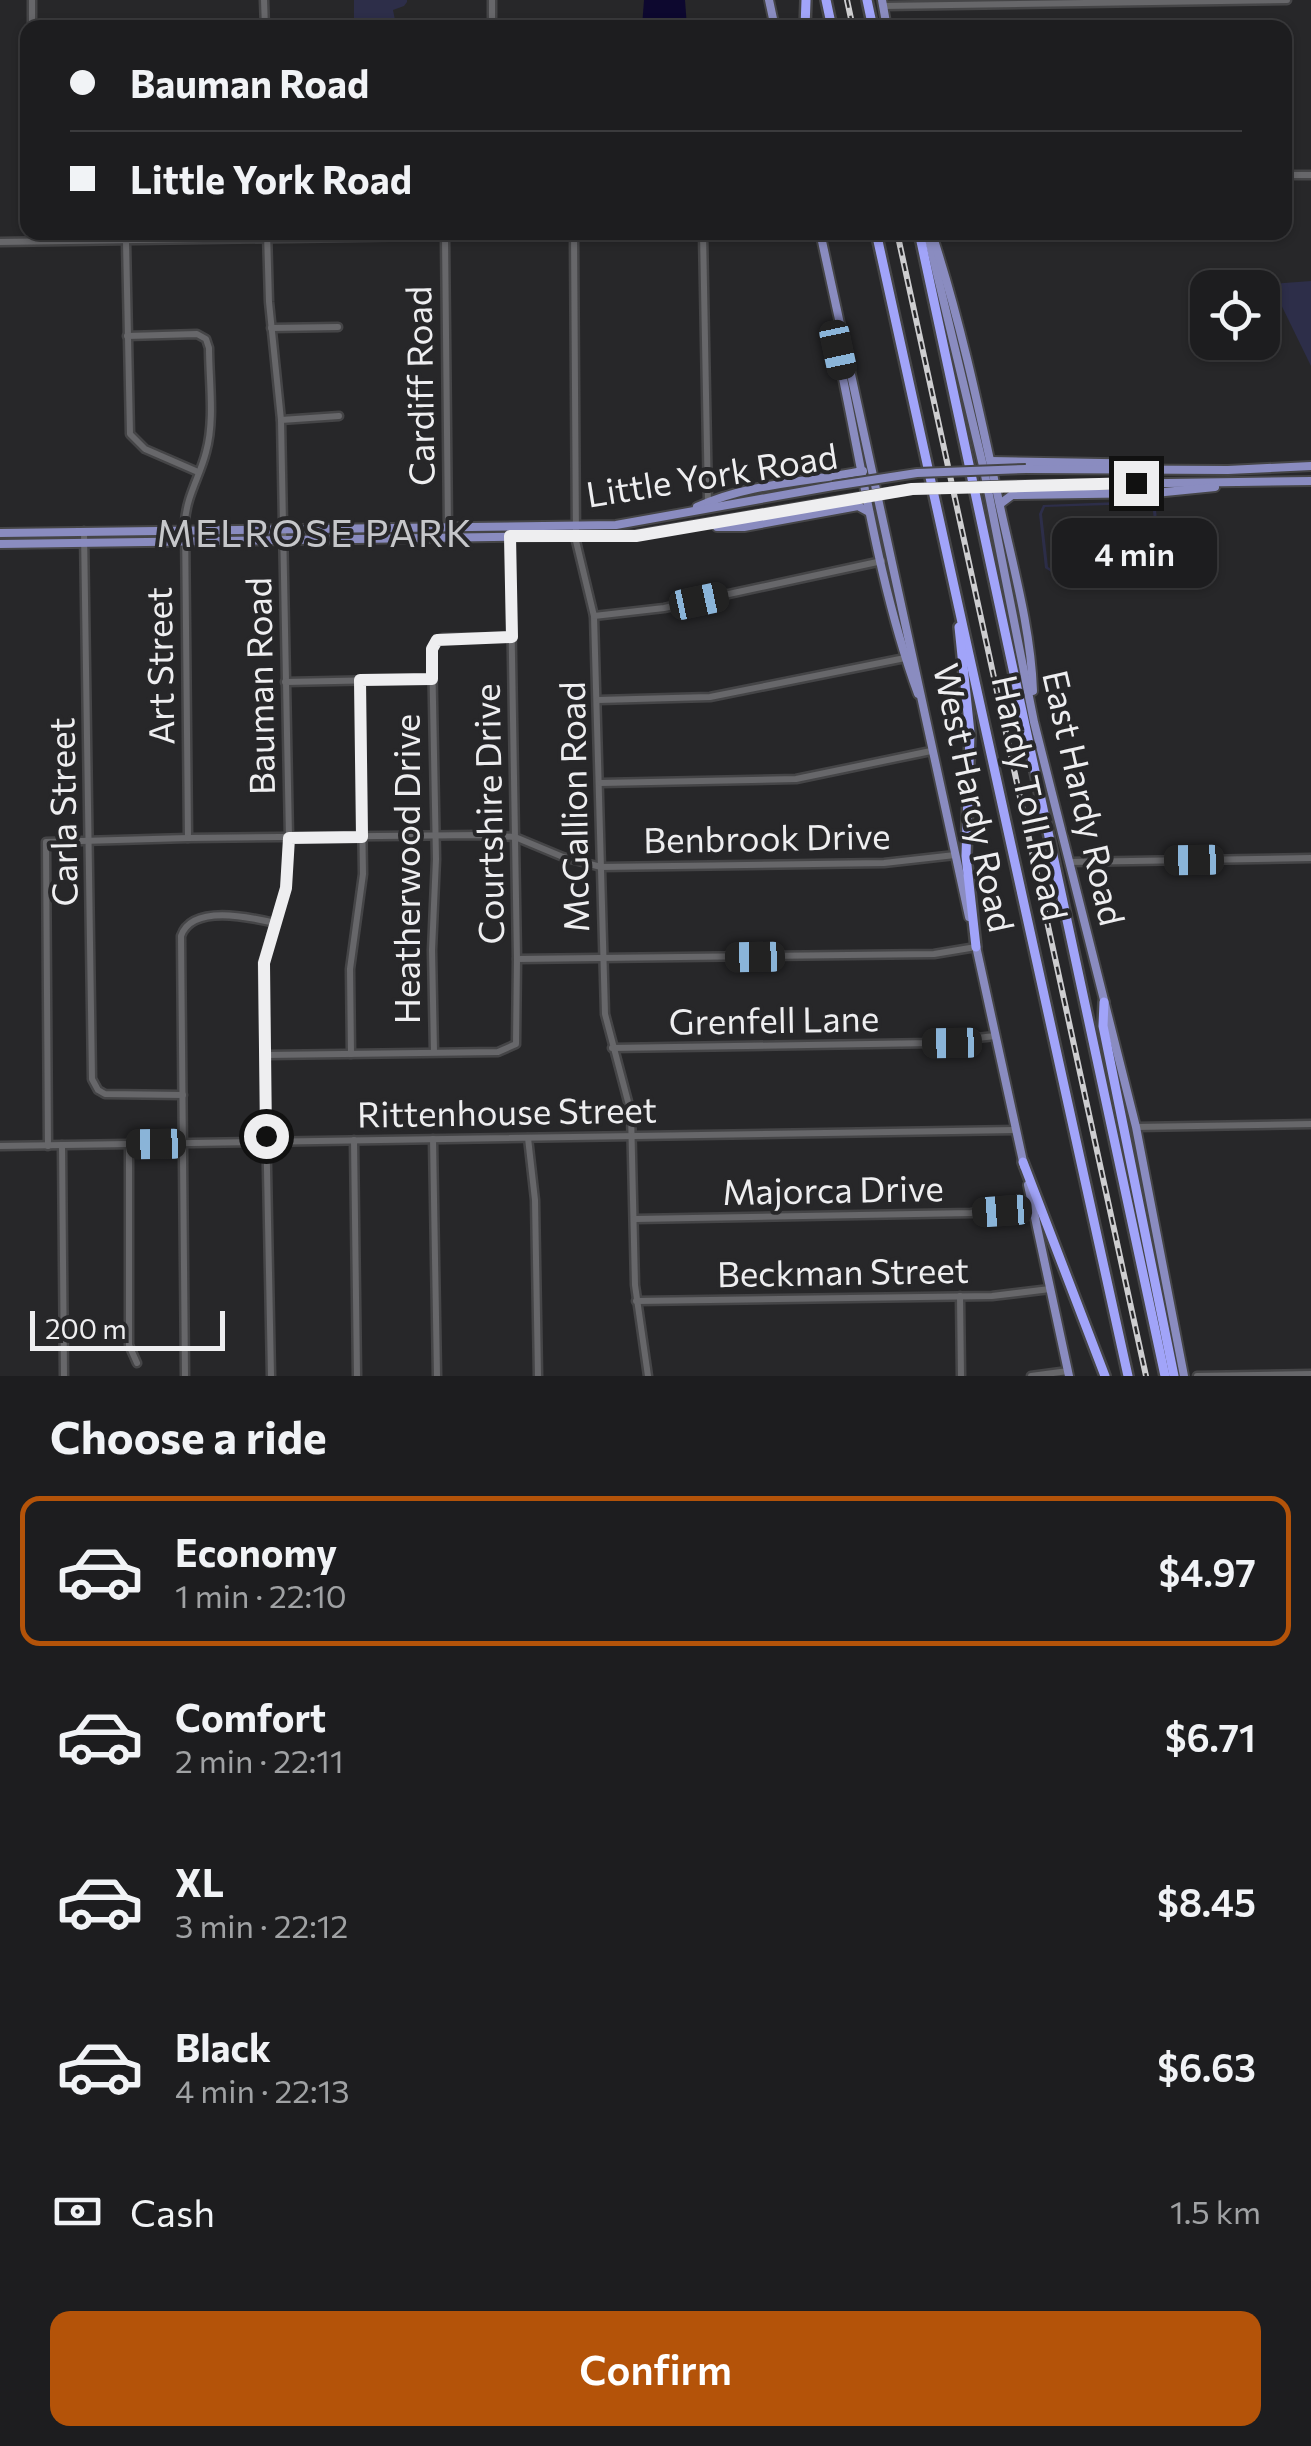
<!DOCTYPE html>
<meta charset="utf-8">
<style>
body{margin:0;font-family:Commissioner,sans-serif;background:#2a2a2c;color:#f1f3f6;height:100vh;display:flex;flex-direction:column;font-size:38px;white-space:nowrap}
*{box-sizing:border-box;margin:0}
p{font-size:32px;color:#a0a2a4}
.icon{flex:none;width:55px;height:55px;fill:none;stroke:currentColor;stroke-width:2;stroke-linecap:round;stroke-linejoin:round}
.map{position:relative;height:1376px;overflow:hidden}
.drawer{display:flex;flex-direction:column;background:#1d1d1f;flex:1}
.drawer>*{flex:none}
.banner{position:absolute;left:20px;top:20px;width:1272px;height:220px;border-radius:20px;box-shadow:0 2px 8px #0004,0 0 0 2px #3b3b3d;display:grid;align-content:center;height:220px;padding:0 50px;background:#1d1d1f}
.fabs{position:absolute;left:1190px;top:270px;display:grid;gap:20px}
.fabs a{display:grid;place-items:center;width:90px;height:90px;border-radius:20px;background:#1d1d1f;box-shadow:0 2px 8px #0004,0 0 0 2px #3b3b3d;font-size:50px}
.scale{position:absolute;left:30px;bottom:25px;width:195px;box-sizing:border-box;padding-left:10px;border:5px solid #eeeef0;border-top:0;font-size:28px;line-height:35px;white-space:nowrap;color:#eeeef0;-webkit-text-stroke:8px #272729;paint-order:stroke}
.end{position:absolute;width:45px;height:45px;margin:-22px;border:12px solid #eeeef0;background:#111;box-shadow:0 0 0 5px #111}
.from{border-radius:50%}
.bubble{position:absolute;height:70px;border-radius:20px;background:#1d1d1f;box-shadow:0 2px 8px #0004,0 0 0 2px #3b3b3d;font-size:32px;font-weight:600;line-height:70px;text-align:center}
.car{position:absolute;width:30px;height:60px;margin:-30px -15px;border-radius:12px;box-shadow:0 0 8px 2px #0007;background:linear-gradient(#222 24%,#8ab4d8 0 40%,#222 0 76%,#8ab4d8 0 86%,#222 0)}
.banner b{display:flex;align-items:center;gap:35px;height:95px;font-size:38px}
.banner b+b{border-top:2px solid #3b3b3d}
.banner i{width:25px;height:25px;background:#f1f3f6}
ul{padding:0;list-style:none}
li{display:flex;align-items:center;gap:30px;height:150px;margin:0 20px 15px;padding:0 30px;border:5px solid transparent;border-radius:20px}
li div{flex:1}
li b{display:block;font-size:38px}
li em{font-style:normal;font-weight:600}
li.current{border-color:#b45309}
li>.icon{width:90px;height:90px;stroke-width:1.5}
h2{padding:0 50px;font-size:45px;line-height:120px}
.pay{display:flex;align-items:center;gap:25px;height:110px;padding:0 50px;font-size:38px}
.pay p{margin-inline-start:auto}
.primary-button{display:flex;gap:20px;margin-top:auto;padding:20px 50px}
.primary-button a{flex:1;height:115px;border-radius:20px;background:#b45309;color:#fff;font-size:40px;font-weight:600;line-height:115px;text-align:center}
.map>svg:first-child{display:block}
.green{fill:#2d2e49;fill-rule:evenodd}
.water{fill:#0d082f}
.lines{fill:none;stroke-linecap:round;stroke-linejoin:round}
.minor-casing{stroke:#454547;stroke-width:11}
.major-casing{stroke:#454547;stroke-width:12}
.highway-casing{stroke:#454547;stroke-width:14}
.minor{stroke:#67676a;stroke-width:6}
.major{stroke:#8a8cc0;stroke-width:8}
.highway{stroke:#a1a4f9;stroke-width:9}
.rail-casing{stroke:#ceced0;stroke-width:6}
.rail{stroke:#272729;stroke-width:2.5;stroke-dasharray:8;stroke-linecap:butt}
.major-bridge-casing{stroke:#454547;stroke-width:12;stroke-linecap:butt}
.major-bridge{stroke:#8a8cc0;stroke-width:8}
.route{stroke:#eeeef0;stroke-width:12}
.labels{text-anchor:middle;stroke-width:8;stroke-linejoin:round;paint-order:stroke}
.street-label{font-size:35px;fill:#eeeef0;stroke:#272729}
.neighbourhood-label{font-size:38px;letter-spacing:2.5px;fill:#c6c7ca;stroke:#272729}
</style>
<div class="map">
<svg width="1311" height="1376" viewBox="0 0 1311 1376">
<rect width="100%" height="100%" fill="#272729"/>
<g class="green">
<polygon points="354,0 407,0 407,2 404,6 393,10 395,20 383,24 383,27 354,28"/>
<polygon points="1311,281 1311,366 1271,284"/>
<path d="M1143,501L1156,510L1161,563L1157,569L1053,573L1045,568L1039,514L1043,505ZM1142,504L1153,511L1158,562L1155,567L1053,570L1048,567L1042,514L1045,507Z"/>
</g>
<polygon class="water" points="644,0 685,0 687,27 642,27"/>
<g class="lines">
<g class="minor-casing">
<g id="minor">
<polyline points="32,0 32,28"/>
<polyline points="264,0 265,28"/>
<polyline points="492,0 492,28"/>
<polyline points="883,6 1287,0"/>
<polyline points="1285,175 1311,175"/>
<polyline points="267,232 269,302 281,420 289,838 286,888 263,963 271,1376"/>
<polyline points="703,233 708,502"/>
<polyline points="574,234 576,541 594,616 605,1014 631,1113 635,1285 648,1376"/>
<polyline points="445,236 448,530"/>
<polyline points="126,241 130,434 145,449 198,472"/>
<polyline points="0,242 704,232"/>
<polyline points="271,328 338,327"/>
<path d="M127,336L197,334L206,339L209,348C209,381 215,420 206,452C200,476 187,495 185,521L188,838"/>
<polyline points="281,420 339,416"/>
<polyline points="84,531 92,1079 98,1090 105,1094 183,1095"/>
<polyline points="594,616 664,608 882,561"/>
<polyline points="285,682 432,679"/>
<polyline points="598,700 710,697 905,658"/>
<polyline points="600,783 796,779 931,751"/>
<polyline points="1069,862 1311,858"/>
<polyline points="517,959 934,954 976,947"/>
<polyline points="612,1048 932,1043 995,1036"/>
<polyline points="434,1052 432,950 436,859 432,649 437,640 443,638 512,637"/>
<polyline points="351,1054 350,969 363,874 360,680"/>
<polyline points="266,1055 498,1052 516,1044 517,959 510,537"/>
<polyline points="1136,1127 1311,1124"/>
<polyline points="528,1138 535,1200 538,1376"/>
<polyline points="433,1139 437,1376"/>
<polyline points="354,1140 357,1376"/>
<polyline points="129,1144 129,1345 137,1363"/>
<polyline points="62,1145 64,1376"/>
<polyline points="0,1146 1016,1130"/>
<polyline points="48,1146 46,842 188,838 480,835 515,837 563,857 601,867 884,863 955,855"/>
<polyline points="635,1219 971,1213 1032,1205"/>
<polyline points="960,1296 961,1376"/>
<polyline points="636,1301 992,1296 1050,1289"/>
<path d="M185,1376L181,936C192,904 249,917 275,923"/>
<polyline points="1031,1376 1068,1371"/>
<polyline points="1197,1376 1311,1374"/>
</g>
</g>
<g class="major-casing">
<g id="major">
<polyline points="769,0 775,28"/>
<polyline points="882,0 887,28"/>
<polyline points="820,232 969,917"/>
<polyline points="927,232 984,470 1034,722 1136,1127 1184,1376"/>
<path d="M933,237C962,326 981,419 1001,511C1014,570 1031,631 1033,691"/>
<path d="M837,327V350C862,465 878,584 918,694"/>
<polyline points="991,461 1158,464"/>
<polyline points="1026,469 1228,470 1311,466"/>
<polyline points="1029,485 1311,481"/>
<polyline points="1000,504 1012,495 1155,493 1215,487"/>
<path d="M697,507C749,483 808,482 863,471"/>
<polyline points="717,527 744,527 858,506 869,512"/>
<polyline points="0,533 616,525 833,486"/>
<polyline points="0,544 636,535 836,501"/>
<polyline points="976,946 1024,1166"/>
<polyline points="1028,1185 1069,1376"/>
</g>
</g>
<g class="highway-casing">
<g id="highway">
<polyline points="826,0 832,28"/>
<polyline points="867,0 873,28"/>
<polyline points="805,28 806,0"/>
<polyline points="876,232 1128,1376"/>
<polyline points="919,232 1165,1376"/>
<polyline points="959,627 970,733 966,856 976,947"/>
<polyline points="1104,1002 1103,1026 1174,1376"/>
<polyline points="1023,1162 1105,1376"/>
</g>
</g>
<use href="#minor" class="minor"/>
<use href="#major" class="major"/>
<use href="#highway" class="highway"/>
<g class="rail-casing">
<g id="rail">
<polyline points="847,0 853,28"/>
<polyline points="897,232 1146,1376"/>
</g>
</g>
<use href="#rail" class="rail"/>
<g class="major-bridge-casing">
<g id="major-bridge">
<polyline points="833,486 917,473 1026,469"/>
<polyline points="836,501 912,489 1029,485"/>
</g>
</g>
<use href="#major-bridge" class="major-bridge"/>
</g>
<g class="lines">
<polyline class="route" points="266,1136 264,963 286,888 289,838 362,837 360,680 432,679 432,649 437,640 512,637 510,536 636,536 912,489 1136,483"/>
</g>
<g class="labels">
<g class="street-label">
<text transform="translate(421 386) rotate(-91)" y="12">Cardiff Road</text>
<text transform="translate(712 476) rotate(-9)" y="12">Little York Road</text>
<text transform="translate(161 666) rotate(-91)" y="12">Art Street</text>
<text transform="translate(261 686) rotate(-91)" y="12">Bauman Road</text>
<text transform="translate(973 798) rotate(78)" y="12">West Hardy Road</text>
<text transform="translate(1029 798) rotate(78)" y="12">Hardy Toll Road</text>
<text transform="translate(1083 798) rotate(77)" y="12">East Hardy Road</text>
<text transform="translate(575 807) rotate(-91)" y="12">McGallion Road</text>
<text transform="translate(64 812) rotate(-91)" y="12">Carla Street</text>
<text transform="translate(490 814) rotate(-91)" y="12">Courtshire Drive</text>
<text transform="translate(767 839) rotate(-1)" y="12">Benbrook Drive</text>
<text transform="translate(408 869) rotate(-90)" y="12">Heatherwood Drive</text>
<text transform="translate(774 1021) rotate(-1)" y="12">Grenfell Lane</text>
<text transform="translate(507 1113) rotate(-1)" y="12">Rittenhouse Street</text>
<text transform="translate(833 1191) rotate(-1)" y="12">Majorca Drive</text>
<text transform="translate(843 1273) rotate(-1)" y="12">Beckman Street</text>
</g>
<g class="neighbourhood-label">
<text x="315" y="547">MELROSE PARK</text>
</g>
</g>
</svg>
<div class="fabs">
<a><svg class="icon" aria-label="locate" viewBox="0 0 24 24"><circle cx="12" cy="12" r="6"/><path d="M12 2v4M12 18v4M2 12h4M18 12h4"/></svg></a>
</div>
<div class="scale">200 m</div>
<i class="end from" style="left:266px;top:1136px"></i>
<i class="end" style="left:1136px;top:483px"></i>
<div class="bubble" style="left:1052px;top:518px;width:165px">4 min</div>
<i class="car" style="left:838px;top:350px;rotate:168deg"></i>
<i class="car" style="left:699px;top:601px;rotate:78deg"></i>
<i class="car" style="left:1194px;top:860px;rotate:269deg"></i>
<i class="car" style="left:755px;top:957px;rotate:269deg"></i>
<i class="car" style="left:952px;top:1043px;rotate:269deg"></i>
<i class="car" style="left:156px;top:1144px;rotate:269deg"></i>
<i class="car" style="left:1002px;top:1211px;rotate:266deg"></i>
<div class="banner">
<b><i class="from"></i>Bauman Road</b>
<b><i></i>Little York Road</b>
</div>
</div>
<section class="drawer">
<h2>Choose a ride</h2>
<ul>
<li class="current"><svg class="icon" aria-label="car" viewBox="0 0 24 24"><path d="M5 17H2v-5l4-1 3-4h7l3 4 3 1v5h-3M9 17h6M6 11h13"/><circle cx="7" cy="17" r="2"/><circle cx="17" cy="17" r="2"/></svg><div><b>Economy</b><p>1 min · 22:10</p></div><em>$4.97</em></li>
<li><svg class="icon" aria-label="car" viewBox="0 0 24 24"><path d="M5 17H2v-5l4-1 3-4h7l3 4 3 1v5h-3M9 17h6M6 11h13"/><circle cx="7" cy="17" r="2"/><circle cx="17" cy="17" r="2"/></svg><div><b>Comfort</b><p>2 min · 22:11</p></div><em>$6.71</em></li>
<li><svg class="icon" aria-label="car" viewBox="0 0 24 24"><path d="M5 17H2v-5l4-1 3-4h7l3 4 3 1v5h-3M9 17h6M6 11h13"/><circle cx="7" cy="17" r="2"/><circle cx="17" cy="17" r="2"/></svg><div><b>XL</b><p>3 min · 22:12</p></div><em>$8.45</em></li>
<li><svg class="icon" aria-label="car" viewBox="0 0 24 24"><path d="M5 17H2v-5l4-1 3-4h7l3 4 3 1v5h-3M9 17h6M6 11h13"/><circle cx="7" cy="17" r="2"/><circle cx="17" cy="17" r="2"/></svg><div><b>Black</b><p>4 min · 22:13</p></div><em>$6.63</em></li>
</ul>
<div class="pay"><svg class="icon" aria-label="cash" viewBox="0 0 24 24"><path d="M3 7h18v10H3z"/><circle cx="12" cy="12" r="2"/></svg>Cash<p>1.5 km</p></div>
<div class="primary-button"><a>Confirm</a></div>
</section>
